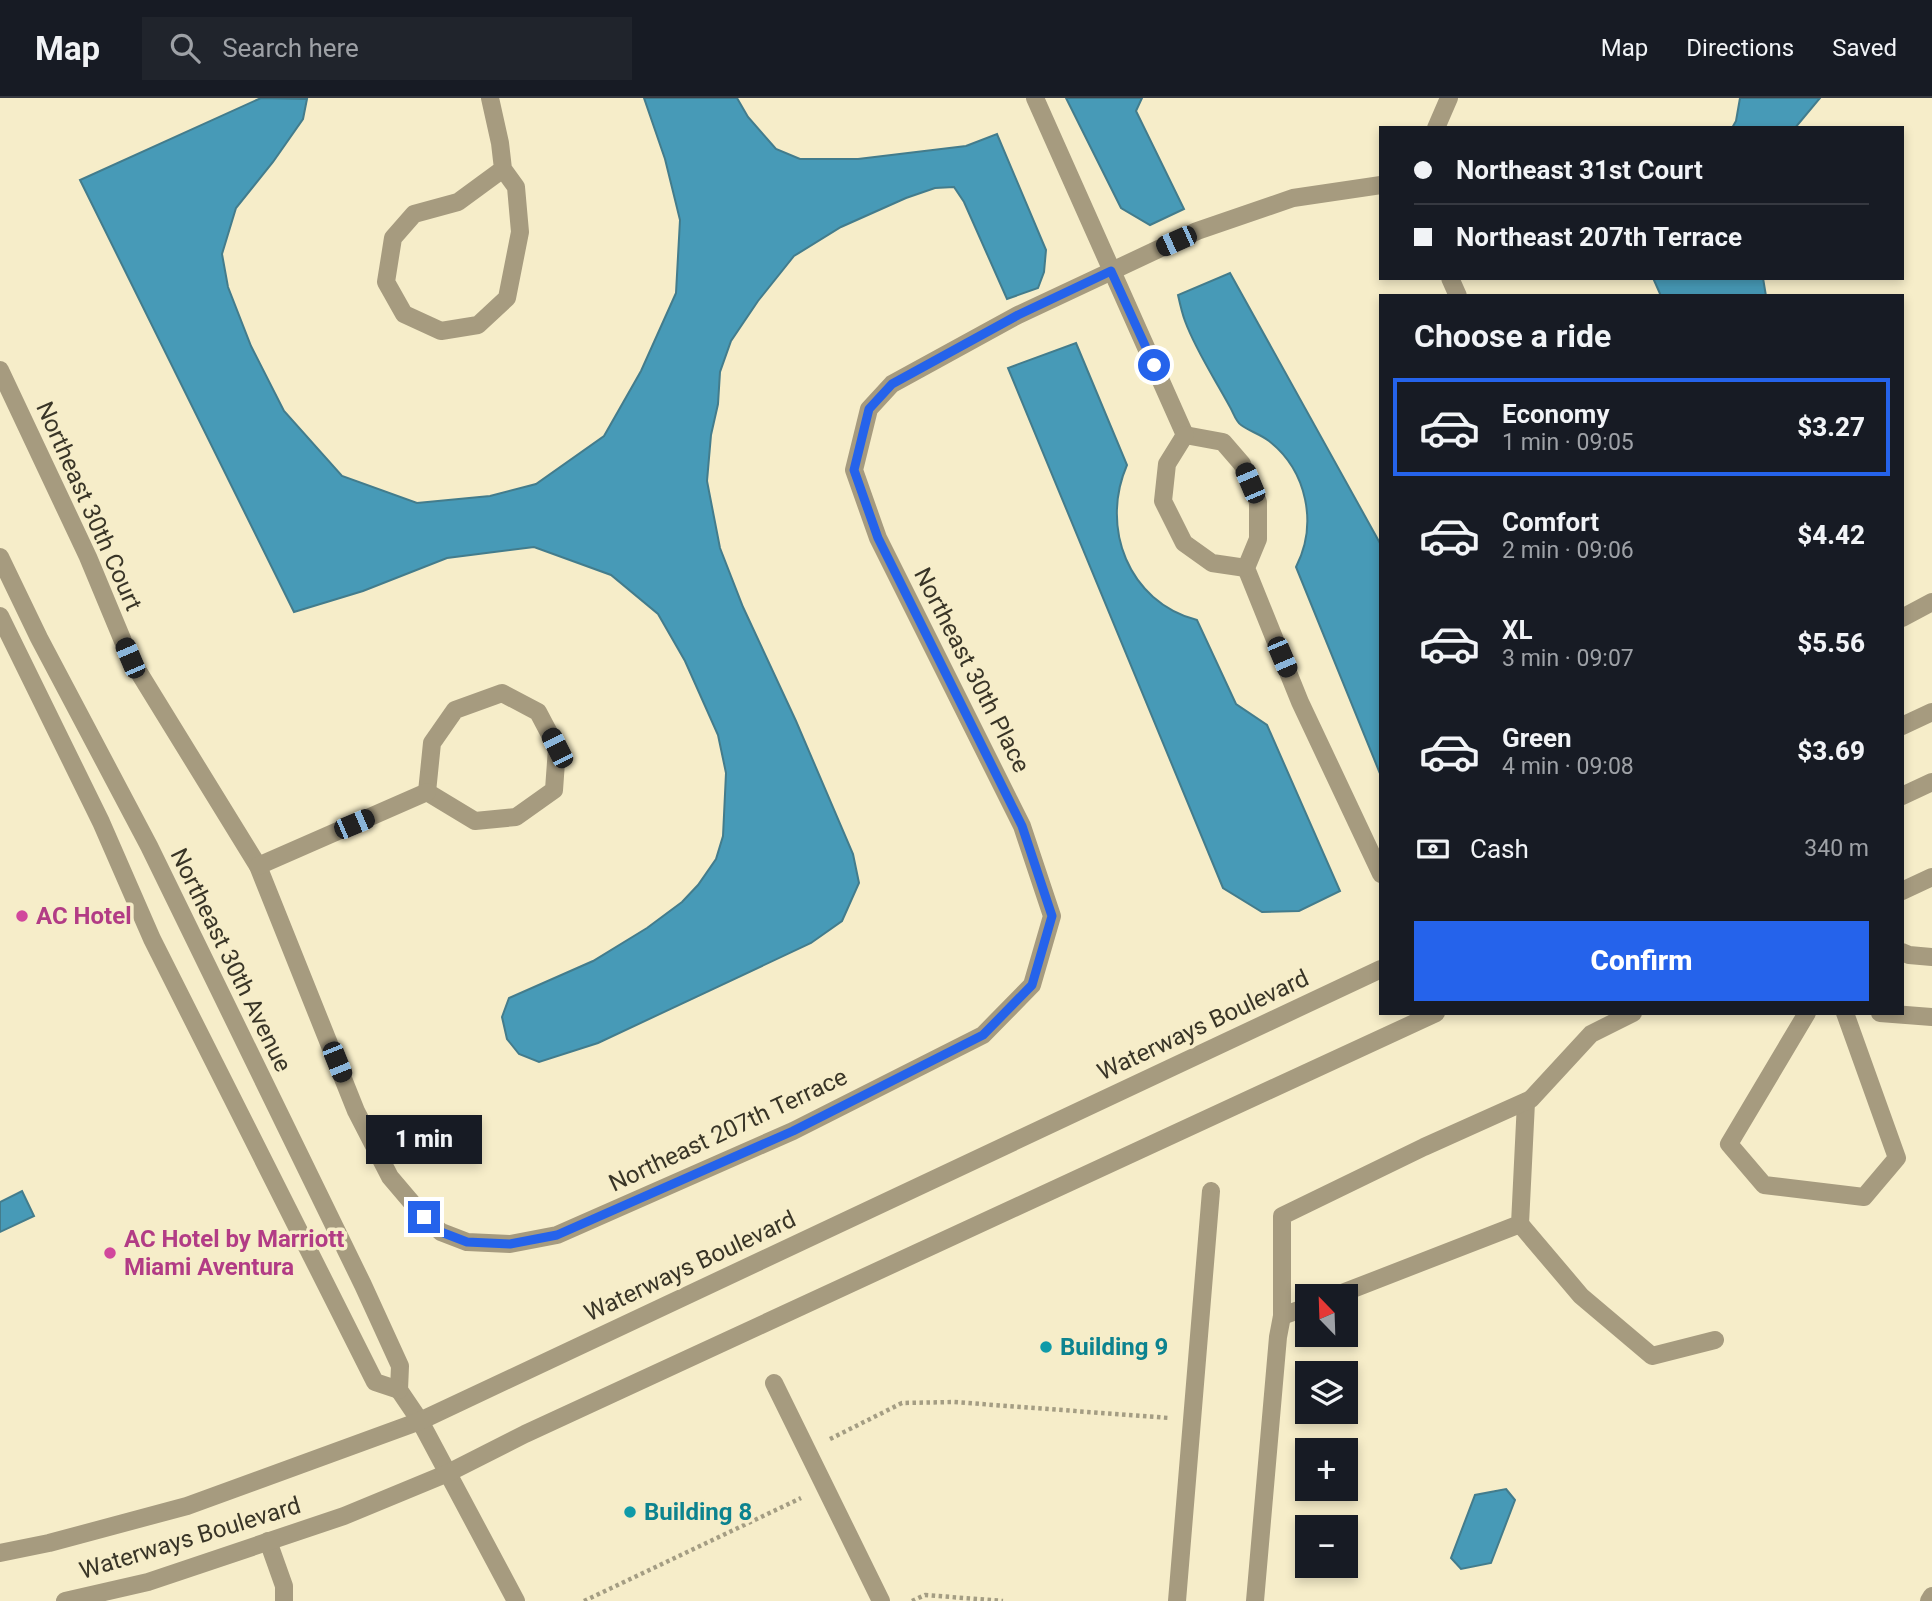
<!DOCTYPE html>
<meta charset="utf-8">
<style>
body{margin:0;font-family:Roboto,sans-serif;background:#20242c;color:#f1f3f6;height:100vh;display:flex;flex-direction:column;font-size:26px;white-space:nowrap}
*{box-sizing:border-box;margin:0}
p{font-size:23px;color:#9ea1a6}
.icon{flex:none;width:38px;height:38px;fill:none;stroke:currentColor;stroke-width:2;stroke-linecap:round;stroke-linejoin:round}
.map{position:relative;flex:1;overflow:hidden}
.side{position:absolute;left:1379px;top:196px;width:525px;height:721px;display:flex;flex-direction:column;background:#171b24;border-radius:0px;box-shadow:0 4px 10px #0003}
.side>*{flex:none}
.hud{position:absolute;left:1379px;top:28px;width:525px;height:154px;border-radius:0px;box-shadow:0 4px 10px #0003;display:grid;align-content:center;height:154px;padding:0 35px;background:#171b24}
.needle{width:46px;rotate:337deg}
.controls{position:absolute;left:1295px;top:1186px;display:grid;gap:14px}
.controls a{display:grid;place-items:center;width:63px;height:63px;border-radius:0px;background:#171b24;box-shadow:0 4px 10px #0003;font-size:35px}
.end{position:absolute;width:32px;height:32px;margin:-16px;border:9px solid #2563eb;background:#fff;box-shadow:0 0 0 4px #fff}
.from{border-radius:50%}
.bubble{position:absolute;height:49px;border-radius:0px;background:#171b24;box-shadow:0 4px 10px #0003;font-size:23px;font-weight:800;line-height:49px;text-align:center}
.car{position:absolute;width:21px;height:42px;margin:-21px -10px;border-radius:9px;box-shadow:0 0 5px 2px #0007;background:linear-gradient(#222 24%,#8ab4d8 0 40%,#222 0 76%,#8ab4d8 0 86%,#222 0)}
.hud b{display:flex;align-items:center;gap:24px;height:66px;font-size:26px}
.hud b+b{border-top:2px solid #363941}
.hud i{width:18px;height:18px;background:#f1f3f6}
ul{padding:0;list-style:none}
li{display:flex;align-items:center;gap:21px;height:98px;margin:0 14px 10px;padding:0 21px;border:4px solid transparent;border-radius:0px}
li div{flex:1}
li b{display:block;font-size:26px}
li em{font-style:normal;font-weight:800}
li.current{border-color:#2563eb}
li>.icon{width:63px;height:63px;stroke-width:1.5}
h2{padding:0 35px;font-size:32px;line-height:84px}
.pay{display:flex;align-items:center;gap:18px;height:77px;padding:0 35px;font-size:26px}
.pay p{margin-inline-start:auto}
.button{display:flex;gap:14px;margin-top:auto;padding:14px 35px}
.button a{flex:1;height:80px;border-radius:0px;background:#2563eb;color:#fff;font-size:28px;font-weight:800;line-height:80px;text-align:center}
header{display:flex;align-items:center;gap:42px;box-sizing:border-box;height:98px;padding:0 35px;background:#171b24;border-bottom:2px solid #363941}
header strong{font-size:33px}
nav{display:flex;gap:38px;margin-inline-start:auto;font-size:24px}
.search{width:490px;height:63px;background:#20242c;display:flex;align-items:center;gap:18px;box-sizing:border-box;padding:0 24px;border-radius:0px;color:#9ea1a6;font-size:26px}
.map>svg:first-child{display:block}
.water{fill:#479ab7;stroke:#437c8c;stroke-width:2}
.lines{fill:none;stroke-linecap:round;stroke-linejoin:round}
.path{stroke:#a49d83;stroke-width:4.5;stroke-dasharray:3.5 3.5;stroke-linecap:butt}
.minor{stroke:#a69b7f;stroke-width:18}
.route{stroke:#2563eb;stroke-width:9}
.hotel-dot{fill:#d1479c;stroke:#f6edc9;stroke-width:2.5}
.culture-dot{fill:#0f9aa8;stroke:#f6edc9;stroke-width:2.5}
.labels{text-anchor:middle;stroke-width:7;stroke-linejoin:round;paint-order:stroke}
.street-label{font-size:24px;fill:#393527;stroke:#f6edc9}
.hotel-label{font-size:24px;font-weight:bold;fill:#b23c85;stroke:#f6edc9;text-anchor:start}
.culture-label{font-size:24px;font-weight:bold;fill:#0d838f;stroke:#f6edc9;text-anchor:start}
</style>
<header>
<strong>Map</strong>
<div class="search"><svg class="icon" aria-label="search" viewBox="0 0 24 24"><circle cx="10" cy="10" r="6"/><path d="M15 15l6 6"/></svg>Search here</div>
<nav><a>Map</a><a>Directions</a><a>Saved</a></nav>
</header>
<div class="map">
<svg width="1932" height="1503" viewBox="0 0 1932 1503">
<rect width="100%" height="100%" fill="#f6edc9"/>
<g class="water">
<polygon points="261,0 307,1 303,21 273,64 236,110 222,156 228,189 251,248 284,313 342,378 417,405 490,398 536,386 604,338 641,273 676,195 680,122 665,61 644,0 737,0 748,19 776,51 800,61 858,61 966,48 997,36 1046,152 1044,174 1038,190 1007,201 964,104 954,89 935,90 906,100 841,129 794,158 758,203 731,243 720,274 718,306 711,337 707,383 720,450 743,509 796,623 853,756 859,785 842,823 811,845 598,945 539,964 519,956 507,941 502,919 509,900 593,863 647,830 682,804 698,787 716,761 723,738 726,675 718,637 685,563 658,516 611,477 534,449 447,460 363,493 294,514 80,82"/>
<polygon points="1066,0 1142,0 1136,13 1184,111 1150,127 1121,110"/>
<polygon points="1740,0 1820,0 1795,30 1732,30 1736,23"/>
<path d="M1230,175L1381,447V678L1296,469C1318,426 1307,373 1269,343C1260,336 1249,333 1241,327C1236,324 1233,314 1230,309C1215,281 1196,253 1185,223C1182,215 1180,206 1178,197Z"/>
<polygon points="1653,180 1763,180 1766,198 1661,198"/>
<path d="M1076,245L1127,367C1100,429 1128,504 1197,522L1236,606L1267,627L1340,793L1299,813L1262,814L1223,790L1008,270Z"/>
<polygon points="22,1093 34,1118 0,1134 0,1104"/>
<polygon points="1506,1391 1515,1402 1491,1465 1461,1471 1451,1460 1475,1397"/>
</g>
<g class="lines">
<g class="path">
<polyline points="830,1341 902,1305 954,1304 1169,1320"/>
<polyline points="584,1503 801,1400"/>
<polyline points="912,1503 925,1497 1003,1503"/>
</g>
<g class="minor">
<polyline points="490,0 500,45 503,71 516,89 520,134 507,200 478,227 441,233 404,216 386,184 393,140 414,116 458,104 503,71"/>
<polyline points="1035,0 1185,337"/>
<polyline points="1436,30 1449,0"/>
<polyline points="1450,180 1458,198"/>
<polyline points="0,272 88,459 130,560 258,768 356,1013 390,1079 424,1119 441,1134 467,1144 510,1146 557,1137 793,1033 983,937 1032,887 1052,818 1022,728 878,440 854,372 869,311 892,286 1018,217 1197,133 1293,100 1381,87"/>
<polyline points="1185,337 1223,344 1242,366 1258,404 1258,441 1246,470 1300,604 1381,776"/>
<polyline points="1185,337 1167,366 1163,403 1184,445 1212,465 1246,470"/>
<polyline points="0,459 39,540 149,748 363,1187 400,1268 399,1292 420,1323 516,1503"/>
<polyline points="0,518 101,724 152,841 375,1284 399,1292"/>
<polyline points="1902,520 1932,504"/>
<polygon points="502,595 538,614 557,650 554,692 516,719 475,723 427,694 432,645 455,612"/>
<polyline points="1902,628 1932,614"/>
<polyline points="1902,698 1932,684"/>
<polyline points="258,768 427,694"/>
<polyline points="1902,793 1932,779"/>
<polyline points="1902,854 1909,857 1932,859"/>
<polyline points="1807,915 1729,1046 1764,1087 1864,1099 1897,1060 1845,915"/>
<polyline points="1880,915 1932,919"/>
<polyline points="1520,1126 1581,1198 1652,1258 1715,1242"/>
<polyline points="1332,1199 1520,1126 1526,1004"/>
<polyline points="1282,1218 1307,1209"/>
<polyline points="774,1285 881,1503"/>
<polyline points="268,1443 284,1488 284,1503"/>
<polyline points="0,1455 49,1445 187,1408 420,1323 1381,871"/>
<polyline points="65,1503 148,1484 344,1418 448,1375 525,1336 1436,915"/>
<polyline points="1177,1503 1211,1093"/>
<polyline points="1255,1503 1278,1239 1282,1218 1282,1118 1424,1049 1531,1001 1591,936 1633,915"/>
<polyline points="1929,1503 1932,1498"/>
</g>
</g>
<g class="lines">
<polyline class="route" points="424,1119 441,1134 467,1144 510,1146 557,1137 793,1033 983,937 1032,887 1052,818 1022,728 878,440 854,372 869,311 892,286 1018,217 1111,173 1154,267"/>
</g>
<g class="hotel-dot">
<circle cx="22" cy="818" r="7"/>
<circle cx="110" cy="1155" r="7"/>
</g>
<g class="culture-dot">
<circle cx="1046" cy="1249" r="7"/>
<circle cx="630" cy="1414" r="7"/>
</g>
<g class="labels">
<g class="street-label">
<text transform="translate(89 408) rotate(66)" y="8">Northeast 30th Court</text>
<text transform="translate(972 572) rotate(63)" y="8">Northeast 30th Place</text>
<text transform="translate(231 862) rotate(64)" y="8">Northeast 30th Avenue</text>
<text transform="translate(1203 927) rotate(-25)" y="8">Waterways Boulevard</text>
<text transform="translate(728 1032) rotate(-25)" y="8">Northeast 207th Terrace</text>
<text transform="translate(690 1168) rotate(-25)" y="8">Waterways Boulevard</text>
<text transform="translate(190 1440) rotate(-17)" y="8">Waterways Boulevard</text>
</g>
<g class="hotel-label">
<text x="36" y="826">AC Hotel</text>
<text x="124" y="1149">AC Hotel by Marriott<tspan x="124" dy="28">Miami Aventura</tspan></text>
</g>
<g class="culture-label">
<text x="1060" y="1257">Building 9</text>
<text x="644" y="1422">Building 8</text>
</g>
</g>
</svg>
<div class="controls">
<a><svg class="needle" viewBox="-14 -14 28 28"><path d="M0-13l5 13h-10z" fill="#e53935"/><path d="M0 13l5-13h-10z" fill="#9ea1a6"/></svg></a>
<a><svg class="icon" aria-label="layers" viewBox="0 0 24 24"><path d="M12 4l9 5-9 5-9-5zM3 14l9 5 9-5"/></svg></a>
<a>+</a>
<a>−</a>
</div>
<i class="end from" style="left:1154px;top:267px"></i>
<i class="end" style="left:424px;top:1119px"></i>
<div class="bubble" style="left:366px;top:1017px;width:116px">1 min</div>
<i class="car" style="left:1176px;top:143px;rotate:246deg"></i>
<i class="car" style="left:1250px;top:385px;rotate:337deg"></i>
<i class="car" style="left:1282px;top:559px;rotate:157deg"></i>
<i class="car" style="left:130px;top:560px;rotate:337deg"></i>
<i class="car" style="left:557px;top:650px;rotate:333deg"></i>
<i class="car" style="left:354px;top:726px;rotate:67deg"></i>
<i class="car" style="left:337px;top:964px;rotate:158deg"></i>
<div class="hud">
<b><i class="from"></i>Northeast 31st Court</b>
<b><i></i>Northeast 207th Terrace</b>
</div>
<section class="side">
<h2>Choose a ride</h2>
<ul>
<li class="current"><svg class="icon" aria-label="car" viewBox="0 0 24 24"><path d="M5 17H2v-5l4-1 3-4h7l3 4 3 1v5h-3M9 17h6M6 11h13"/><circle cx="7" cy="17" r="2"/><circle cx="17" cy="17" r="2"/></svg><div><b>Economy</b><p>1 min · 09:05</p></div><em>$3.27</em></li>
<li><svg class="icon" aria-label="car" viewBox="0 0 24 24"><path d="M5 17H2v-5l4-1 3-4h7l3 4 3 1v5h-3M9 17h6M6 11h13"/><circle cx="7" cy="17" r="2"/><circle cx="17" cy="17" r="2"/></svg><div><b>Comfort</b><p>2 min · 09:06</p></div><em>$4.42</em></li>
<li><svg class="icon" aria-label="car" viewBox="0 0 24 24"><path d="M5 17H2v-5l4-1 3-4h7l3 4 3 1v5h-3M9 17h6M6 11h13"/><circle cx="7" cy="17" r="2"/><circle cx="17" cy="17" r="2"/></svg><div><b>XL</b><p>3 min · 09:07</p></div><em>$5.56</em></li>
<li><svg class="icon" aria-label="car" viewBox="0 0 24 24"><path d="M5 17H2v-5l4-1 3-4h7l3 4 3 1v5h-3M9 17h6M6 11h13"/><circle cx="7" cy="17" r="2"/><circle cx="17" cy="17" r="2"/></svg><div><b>Green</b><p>4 min · 09:08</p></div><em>$3.69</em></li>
</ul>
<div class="pay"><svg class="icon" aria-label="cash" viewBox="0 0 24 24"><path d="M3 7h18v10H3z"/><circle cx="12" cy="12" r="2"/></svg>Cash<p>340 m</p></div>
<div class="button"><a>Confirm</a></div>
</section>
</div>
